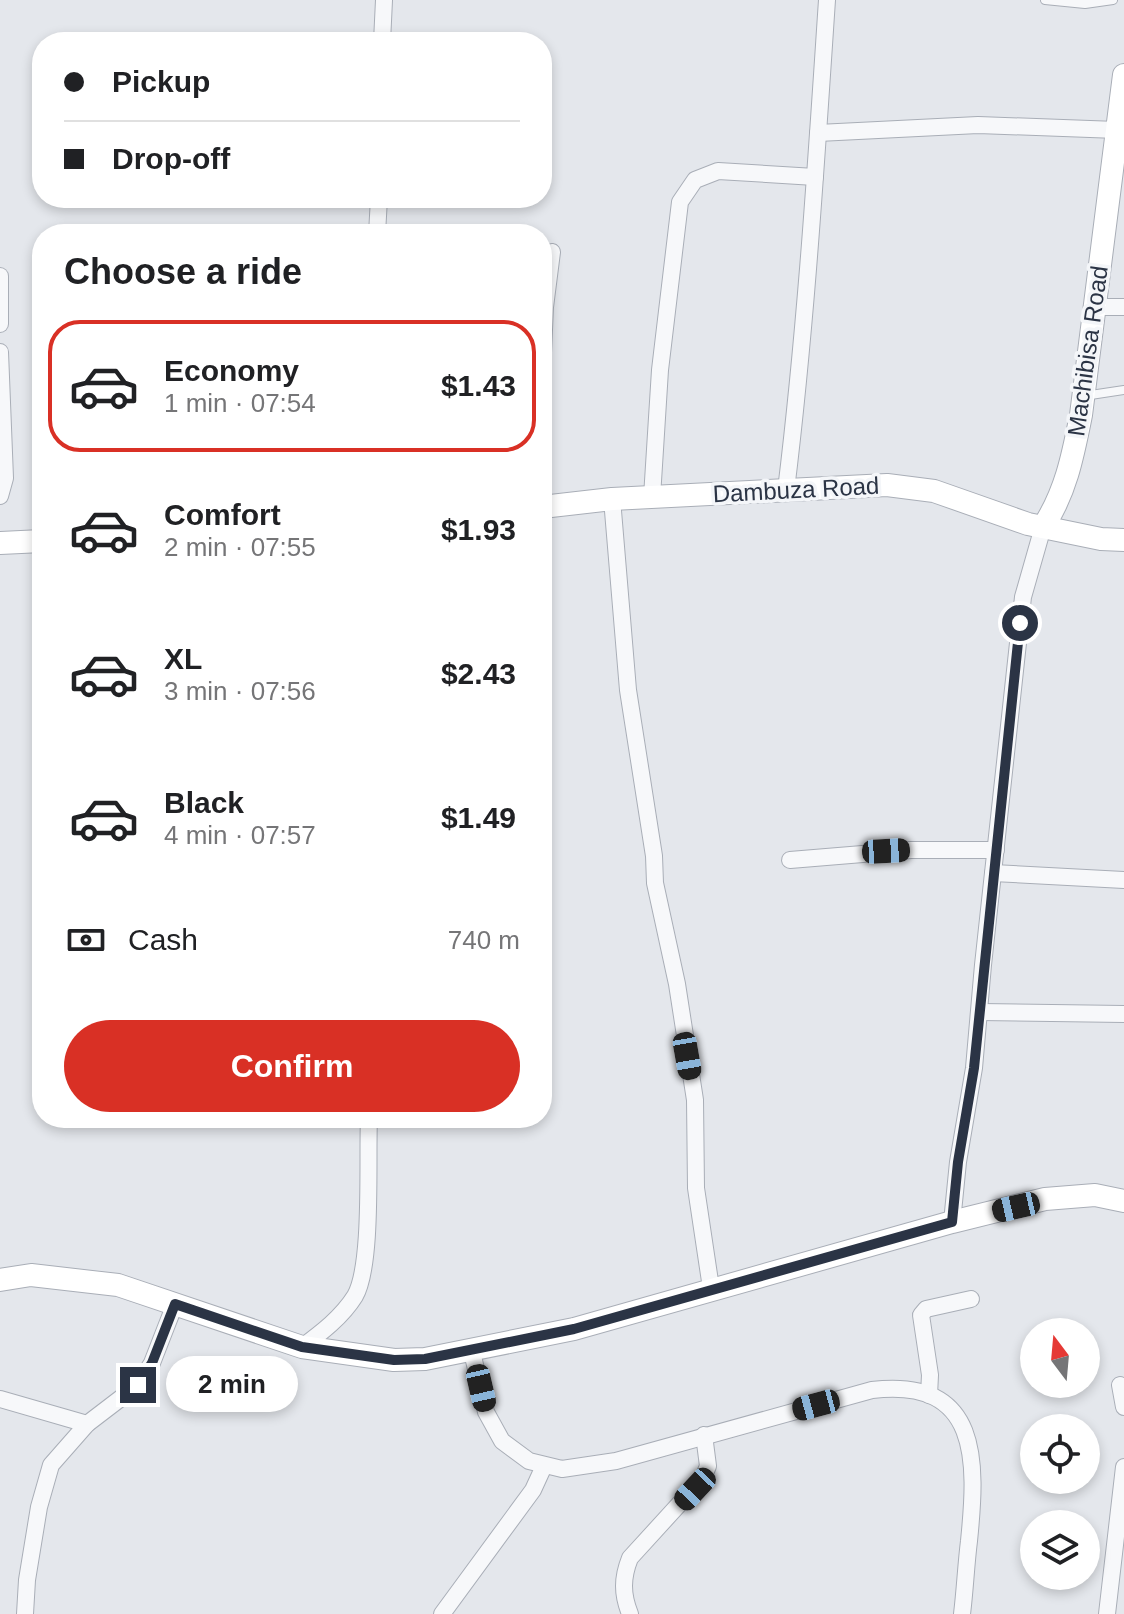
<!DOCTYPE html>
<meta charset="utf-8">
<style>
body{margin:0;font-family:Helvetica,sans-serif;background:#f2f2f2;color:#202124;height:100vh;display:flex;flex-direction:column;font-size:30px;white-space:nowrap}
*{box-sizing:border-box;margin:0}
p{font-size:26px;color:#757577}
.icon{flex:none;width:44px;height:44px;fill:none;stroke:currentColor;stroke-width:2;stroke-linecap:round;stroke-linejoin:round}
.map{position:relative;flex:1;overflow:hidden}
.details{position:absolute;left:32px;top:224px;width:520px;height:904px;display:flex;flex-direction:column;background:#fff;border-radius:32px;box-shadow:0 4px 12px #0003}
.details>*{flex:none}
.guide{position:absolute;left:32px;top:32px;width:520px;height:176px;border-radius:32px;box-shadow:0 4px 12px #0003;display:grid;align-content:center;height:176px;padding:0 32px;background:#fff}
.needle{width:52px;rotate:344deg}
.fabs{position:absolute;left:1020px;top:1318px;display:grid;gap:16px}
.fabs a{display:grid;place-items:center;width:80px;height:80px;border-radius:50%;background:#fff;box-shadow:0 4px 12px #0003;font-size:40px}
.end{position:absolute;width:36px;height:36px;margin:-18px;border:10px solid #2b3445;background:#fff;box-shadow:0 0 0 4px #fff}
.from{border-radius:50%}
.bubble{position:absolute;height:56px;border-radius:28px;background:#fff;box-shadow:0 4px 12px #0003;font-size:26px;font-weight:800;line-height:56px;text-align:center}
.car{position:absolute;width:24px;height:48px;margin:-24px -12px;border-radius:10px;box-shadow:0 0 6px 2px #0007;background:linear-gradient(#222 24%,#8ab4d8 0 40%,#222 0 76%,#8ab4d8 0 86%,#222 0)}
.guide b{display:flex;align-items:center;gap:28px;height:76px;font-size:30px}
.guide b+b{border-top:2px solid #e0e0e0}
.guide i{width:20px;height:20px;background:#202124}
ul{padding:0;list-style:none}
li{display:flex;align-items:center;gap:24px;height:132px;margin:0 16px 12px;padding:0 16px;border:4px solid transparent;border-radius:32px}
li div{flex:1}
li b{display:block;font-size:30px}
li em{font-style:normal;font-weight:800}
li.selected{border-color:#d93025}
li>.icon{width:72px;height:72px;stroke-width:1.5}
h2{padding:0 32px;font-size:36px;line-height:96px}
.pay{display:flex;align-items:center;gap:20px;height:88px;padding:0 32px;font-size:30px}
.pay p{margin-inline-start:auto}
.action{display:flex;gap:16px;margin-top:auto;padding:16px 32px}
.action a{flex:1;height:92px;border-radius:48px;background:#d93025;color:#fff;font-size:32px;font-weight:800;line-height:92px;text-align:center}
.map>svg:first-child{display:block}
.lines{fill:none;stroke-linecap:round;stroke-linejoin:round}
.lane-casing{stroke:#a9aeb7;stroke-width:10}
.street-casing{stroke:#a9aeb7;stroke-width:18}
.secondary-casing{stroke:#a9aeb7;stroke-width:24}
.lane{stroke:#f7f8fa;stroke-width:8}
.street{stroke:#f7f8fa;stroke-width:16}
.secondary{stroke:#fff;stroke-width:22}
.route{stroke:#2b3445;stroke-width:10}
.labels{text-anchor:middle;stroke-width:7;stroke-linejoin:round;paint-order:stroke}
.street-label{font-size:24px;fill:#2b3445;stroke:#f4f6f9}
</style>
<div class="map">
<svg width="1124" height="1614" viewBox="0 0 1124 1614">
<rect width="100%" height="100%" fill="#e4e7ec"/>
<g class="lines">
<g class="lane-casing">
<g id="lane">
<polyline points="1045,0 1085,4 1113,0"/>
<polyline points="1084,396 1124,390"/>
</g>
</g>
<g class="street-casing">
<g id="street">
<polyline points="382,42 384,0"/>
<polyline points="818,133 978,125 1117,130"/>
<polyline points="377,234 379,198"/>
<polyline points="0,276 0,324"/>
<polyline points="1096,307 1124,307"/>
<polyline points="0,352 5,478 0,496"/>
<polyline points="542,375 545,307 552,252"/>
<path d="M786,490C806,327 816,164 827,0"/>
<polyline points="652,497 660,370 680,202 695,180 718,171 815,177"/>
<polyline points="612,499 628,690 654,856 655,883 677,984 695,1100 696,1188 711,1288"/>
<polyline points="790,860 911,850 996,850"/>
<polyline points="993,873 1124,880"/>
<polyline points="980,1012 1124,1014"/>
<polyline points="952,1222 958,1162 974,1068 983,965 1023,597 1043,527"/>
<path d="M302,1347C321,1333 342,1317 355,1296C373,1265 367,1158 369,1118"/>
<path d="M472,1352L486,1412L502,1441L529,1461L562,1469L616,1461L872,1390C981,1377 977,1462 969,1541C966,1565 965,1590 962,1614"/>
<polyline points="1120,1385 1124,1407"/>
<polyline points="929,1395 930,1375 921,1315 926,1309 971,1299"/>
<polyline points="0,1399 87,1424"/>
<polyline points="25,1614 27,1580 39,1507 51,1465 87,1424 138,1385 152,1363 175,1304"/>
<polyline points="442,1614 533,1490 544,1466"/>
<path d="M630,1614C622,1594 622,1578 630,1558L703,1478L708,1466L704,1435"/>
<polyline points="1107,1614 1124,1467"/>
</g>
</g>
<g class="secondary-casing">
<g id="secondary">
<polyline points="542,507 612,499 887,485 934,491 1028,524 1101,539 1124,540"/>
<path d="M1043,527C1066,492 1073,455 1081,415L1124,75"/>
<polyline points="0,543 42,541"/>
<polyline points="0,1280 31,1275 118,1285 302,1347 394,1360 425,1359 574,1329 952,1222 1045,1199 1095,1195 1124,1201"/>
</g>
</g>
<use href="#lane" class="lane"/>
<use href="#street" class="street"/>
<use href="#secondary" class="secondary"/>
</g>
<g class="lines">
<polyline class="route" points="138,1385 152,1363 175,1304 302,1347 394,1360 425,1359 574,1329 952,1222 958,1162 974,1068 1020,623"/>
</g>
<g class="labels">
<g class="street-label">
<text transform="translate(1088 351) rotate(-82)" y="8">Machibisa Road</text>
<text transform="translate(796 490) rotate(-3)" y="8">Dambuza Road</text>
</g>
</g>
</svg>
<div class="fabs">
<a><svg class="needle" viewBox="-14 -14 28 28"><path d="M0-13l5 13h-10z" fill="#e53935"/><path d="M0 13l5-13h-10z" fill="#757577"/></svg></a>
<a><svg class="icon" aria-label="locate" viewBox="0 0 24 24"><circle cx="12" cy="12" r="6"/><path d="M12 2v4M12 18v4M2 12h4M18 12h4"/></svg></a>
<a><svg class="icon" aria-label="layers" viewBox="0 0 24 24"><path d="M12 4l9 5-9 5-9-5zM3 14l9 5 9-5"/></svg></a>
</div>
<i class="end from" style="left:1020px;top:623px"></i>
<i class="end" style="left:138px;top:1385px"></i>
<div class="bubble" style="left:166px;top:1356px;width:132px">2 min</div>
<i class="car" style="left:886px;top:851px;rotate:87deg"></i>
<i class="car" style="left:687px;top:1056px;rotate:170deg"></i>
<i class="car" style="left:1016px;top:1207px;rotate:257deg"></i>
<i class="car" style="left:481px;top:1388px;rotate:167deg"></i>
<i class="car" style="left:816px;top:1405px;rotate:255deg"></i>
<i class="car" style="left:695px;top:1489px;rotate:223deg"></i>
<div class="guide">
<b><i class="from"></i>Pickup</b>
<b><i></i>Drop-off</b>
</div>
<section class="details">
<h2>Choose a ride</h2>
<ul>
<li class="selected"><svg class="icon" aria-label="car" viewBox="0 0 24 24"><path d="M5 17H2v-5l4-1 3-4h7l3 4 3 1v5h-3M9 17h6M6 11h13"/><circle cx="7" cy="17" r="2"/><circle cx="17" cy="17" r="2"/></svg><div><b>Economy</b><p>1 min · 07:54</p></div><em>$1.43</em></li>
<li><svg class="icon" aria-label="car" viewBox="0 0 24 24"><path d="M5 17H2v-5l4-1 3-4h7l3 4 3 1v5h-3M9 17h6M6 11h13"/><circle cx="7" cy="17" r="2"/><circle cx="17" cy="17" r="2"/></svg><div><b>Comfort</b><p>2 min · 07:55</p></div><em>$1.93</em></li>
<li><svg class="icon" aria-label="car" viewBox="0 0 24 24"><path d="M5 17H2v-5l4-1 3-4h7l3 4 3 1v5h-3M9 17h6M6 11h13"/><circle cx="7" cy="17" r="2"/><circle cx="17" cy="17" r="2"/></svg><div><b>XL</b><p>3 min · 07:56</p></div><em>$2.43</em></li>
<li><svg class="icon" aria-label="car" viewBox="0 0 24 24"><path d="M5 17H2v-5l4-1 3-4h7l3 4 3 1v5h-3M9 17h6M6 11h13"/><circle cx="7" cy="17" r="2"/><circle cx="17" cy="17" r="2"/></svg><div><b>Black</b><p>4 min · 07:57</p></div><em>$1.49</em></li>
</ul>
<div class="pay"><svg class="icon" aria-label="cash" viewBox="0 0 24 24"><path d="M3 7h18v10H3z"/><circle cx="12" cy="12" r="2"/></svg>Cash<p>740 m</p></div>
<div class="action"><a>Confirm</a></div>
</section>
</div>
